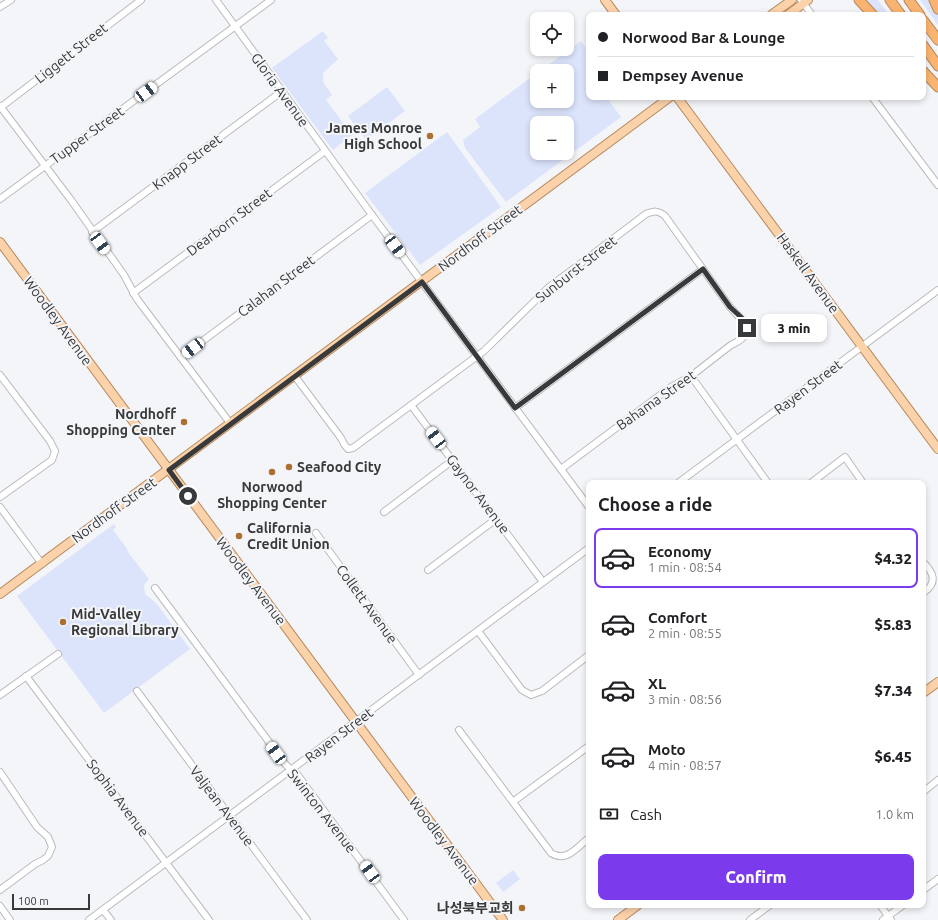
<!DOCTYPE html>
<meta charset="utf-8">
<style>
body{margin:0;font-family:Ubuntu,"Noto Sans KR",sans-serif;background:#f2f2f2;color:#202124;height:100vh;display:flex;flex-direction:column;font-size:15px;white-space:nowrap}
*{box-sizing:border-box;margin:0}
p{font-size:13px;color:#757577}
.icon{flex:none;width:22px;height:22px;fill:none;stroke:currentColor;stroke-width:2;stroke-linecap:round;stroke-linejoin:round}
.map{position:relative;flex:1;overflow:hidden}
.panel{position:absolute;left:586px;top:480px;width:340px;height:428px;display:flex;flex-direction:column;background:#fff;border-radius:8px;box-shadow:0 2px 6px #0003}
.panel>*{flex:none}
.banner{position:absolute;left:586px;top:12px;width:340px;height:88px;border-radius:8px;box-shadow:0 2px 6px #0003;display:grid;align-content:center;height:88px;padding:0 12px;background:#fff}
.controls{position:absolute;left:530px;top:12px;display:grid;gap:8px}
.controls a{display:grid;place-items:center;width:44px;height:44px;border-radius:8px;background:#fff;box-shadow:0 2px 6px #0003;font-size:20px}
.scale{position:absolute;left:12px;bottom:10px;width:78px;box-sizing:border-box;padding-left:4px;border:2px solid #38393a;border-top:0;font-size:11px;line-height:14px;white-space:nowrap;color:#38393a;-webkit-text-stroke:3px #f4f5f9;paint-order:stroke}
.end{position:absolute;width:18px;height:18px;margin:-9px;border:5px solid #38393a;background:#fff;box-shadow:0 0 0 2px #fff}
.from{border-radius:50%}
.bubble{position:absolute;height:28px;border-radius:8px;background:#fff;box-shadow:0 2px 6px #0003;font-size:13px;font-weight:800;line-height:28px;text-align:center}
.car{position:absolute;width:12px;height:24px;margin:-12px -6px;border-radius:5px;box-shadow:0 0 3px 1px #0007;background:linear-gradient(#fff 24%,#345 0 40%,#fff 0 76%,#345 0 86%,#fff 0)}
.banner b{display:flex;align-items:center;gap:14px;height:38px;font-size:15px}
.banner b+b{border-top:1px solid #e0e0e0}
.banner i{width:10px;height:10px;background:#202124}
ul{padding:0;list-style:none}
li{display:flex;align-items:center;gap:12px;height:60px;margin:0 8px 6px;padding:0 4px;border:2px solid transparent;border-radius:8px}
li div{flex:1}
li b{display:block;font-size:15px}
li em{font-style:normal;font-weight:800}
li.on{border-color:#7c3aed}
li>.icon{width:36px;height:36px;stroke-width:1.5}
h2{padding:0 12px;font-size:18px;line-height:48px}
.pay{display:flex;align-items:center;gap:10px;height:44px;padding:0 12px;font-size:15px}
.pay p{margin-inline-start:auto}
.primary-button{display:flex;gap:8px;margin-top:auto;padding:8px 12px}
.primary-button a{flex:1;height:46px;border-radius:8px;background:#7c3aed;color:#fff;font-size:16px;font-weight:800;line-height:46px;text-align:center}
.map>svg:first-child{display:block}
.green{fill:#dce4fc;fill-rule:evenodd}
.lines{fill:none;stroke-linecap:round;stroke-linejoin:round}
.minor-casing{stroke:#b9bbbe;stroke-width:8}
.major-casing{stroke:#b6895e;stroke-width:10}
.highway-casing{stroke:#b6895e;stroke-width:11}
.minor{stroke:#fff;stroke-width:6}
.major{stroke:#fcd2aa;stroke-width:8}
.highway{stroke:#fab471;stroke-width:9}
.route{stroke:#38393a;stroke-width:5}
.poi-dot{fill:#ab6f31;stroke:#f4f5f9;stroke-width:1.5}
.labels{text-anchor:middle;stroke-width:4;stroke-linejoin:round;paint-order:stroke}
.street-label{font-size:14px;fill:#38393a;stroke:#f4f5f9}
.poi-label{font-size:14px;font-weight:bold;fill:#38393a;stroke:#f4f5f9;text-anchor:end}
</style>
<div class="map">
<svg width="938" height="920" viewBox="0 0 938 920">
<rect width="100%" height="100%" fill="#f4f5f9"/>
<g class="green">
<polygon points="864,0 878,0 889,15 878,15"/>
<polygon points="920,0 930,0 938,14 938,25"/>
<polygon points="323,31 328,38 324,41 338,59 323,73 323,82 332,95 326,100 352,135 333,150 272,68"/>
<path d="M581,41L589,52V97H614L609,101L621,117L506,202L465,148L463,140L480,127L475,119L537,73V101H567V71H540ZM537,123H567V153H537Z"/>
<polygon points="387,87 405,111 366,140 348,116"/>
<polygon points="447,132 501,207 420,265 365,193"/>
<polygon points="114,524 116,527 113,530 128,550 127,551 149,579 144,585 145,594 156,603 190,649 104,713 17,596"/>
<polygon points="513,870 520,879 503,892 496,883"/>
</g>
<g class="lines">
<g class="minor-casing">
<g id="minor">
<polyline points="216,0 372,215 589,507"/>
<polyline points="801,0 812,15"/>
<polyline points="0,7 11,0"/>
<polyline points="872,97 938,185"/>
<polyline points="0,106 71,200 124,275 137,299 230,423"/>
<polyline points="1,107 141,0"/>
<polyline points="0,199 271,0"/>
<polyline points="92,232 281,92"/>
<polyline points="133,293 325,151"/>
<polyline points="181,357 372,215"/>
<polyline points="0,375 50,441 55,451 52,460 0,497"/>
<path d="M294,375L341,438L344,444L348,449L353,448L484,351L548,288L646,214C654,211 658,210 665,216L730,307C744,322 758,333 731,345L691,376L671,387L561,469"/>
<polyline points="691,376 768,483"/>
<polyline points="411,405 543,582"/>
<polyline points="515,408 703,269"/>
<polyline points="678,483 938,290"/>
<polyline points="811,483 845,457 863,483"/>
<polyline points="0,507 42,564"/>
<polyline points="384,512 453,460"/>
<polyline points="316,533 419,675"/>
<path d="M923,562C934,573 938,583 923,593"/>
<polyline points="428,570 496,519"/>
<polyline points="155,588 286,765 297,774 404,920"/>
<polyline points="478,631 522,690 531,695 542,691 589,655"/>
<polyline points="26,676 209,920"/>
<polyline points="137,691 307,920"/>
<polyline points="0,695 58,654"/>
<path d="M459,730L551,853C567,863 577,847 589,838"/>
<polyline points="0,772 37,827 48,837 52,847 48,856 43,860 35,864 0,890"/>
<polyline points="923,792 938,780"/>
<polyline points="514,801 589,746"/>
<polyline points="923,890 938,879"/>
<polyline points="880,905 891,920"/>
<polyline points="0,906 10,920"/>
<polyline points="103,910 111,920"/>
<polyline points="89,920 589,548"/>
<polyline points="750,920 770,905"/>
<polyline points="883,920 903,905"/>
</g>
</g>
<g class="major-casing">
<g id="major">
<polyline points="605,0 616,15"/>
<polyline points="771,15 792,0"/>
<polyline points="788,15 808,0"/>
<polyline points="677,97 938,449"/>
<polyline points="0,242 503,920"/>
<polyline points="0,594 670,97"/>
<polyline points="923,693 938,682"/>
<polyline points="618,920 638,905"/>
</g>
</g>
<g class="highway-casing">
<g id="highway">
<polyline points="859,0 873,15"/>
<polyline points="890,0 901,15"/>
<polyline points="909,0 920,15"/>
<polyline points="934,0 938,9"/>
<polyline points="923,20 938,40"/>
<polyline points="923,45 938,66"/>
<polyline points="923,71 938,87"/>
</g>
</g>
<use href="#minor" class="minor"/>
<use href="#major" class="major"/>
<use href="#highway" class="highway"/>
</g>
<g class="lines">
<polyline class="route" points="188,496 169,470 422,282 515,408 703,269 730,307 743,319 747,328"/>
</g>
<g class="poi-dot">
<circle cx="430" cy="136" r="4"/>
<circle cx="184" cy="422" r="4"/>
<circle cx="289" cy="467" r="4"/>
<circle cx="272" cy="472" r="4"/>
<circle cx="239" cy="536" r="4"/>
<circle cx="63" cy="622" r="4"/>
<circle cx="522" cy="908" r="4"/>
</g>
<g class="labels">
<g class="street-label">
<text transform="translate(71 53) rotate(-38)" y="5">Liggett Street</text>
<text transform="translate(280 90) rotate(54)" y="5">Gloria Avenue</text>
<text transform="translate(87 135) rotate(-36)" y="5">Tupper Street</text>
<text transform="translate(187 162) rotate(-37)" y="5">Knapp Street</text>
<text transform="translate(229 222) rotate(-37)" y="5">Dearborn Street</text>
<text transform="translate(480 238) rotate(-37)" y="5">Nordhoff Street</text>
<text transform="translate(576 269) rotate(-38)" y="5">Sunburst Street</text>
<text transform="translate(808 273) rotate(54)" y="5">Haskell Avenue</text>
<text transform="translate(276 286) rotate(-37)" y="5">Calahan Street</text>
<text transform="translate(58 321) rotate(54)" y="5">Woodley Avenue</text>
<text transform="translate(808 387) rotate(-37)" y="5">Rayen Street</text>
<text transform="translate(656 400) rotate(-35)" y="5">Bahama Street</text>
<text transform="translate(478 494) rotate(53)" y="5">Gaynor Avenue</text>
<text transform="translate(114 510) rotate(-36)" y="5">Nordhoff Street</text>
<text transform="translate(251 581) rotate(53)" y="5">Woodley Avenue</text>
<text transform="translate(367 604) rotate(54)" y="5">Collett Avenue</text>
<text transform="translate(339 735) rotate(-37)" y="5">Rayen Street</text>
<text transform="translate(118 798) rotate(53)" y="5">Sophia Avenue</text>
<text transform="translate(222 806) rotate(53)" y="5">Valjean Avenue</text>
<text transform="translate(322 811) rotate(52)" y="5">Swinton Avenue</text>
<text transform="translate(444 841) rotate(53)" y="5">Woodley Avenue</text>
</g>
<g class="poi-label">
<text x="422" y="133">James Monroe<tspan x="422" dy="16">High School</tspan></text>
<text x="176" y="419">Nordhoff<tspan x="176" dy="16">Shopping Center</tspan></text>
<text x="297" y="472" text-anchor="start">Seafood City</text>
<text x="272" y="492" text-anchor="middle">Norwood<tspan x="272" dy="16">Shopping Center</tspan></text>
<text x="247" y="533" text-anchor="start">California<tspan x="247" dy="16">Credit Union</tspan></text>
<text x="71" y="619" text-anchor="start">Mid-Valley<tspan x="71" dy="16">Regional Library</tspan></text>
<text x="514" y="913">나성북부교회</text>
</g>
</g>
</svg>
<div class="controls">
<a><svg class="icon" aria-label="locate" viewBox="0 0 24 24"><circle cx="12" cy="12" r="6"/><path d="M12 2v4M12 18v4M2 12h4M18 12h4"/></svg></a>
<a>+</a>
<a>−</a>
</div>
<div class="scale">100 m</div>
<i class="end from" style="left:188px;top:496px"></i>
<i class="end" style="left:747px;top:328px"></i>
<div class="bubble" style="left:761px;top:314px;width:66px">3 min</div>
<i class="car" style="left:146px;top:92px;rotate:54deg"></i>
<i class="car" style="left:100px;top:243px;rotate:144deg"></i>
<i class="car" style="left:395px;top:246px;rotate:143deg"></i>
<i class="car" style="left:193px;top:348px;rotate:233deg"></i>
<i class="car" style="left:436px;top:438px;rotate:323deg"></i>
<i class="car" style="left:276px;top:753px;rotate:324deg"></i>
<i class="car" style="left:370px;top:872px;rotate:324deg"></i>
<div class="banner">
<b><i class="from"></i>Norwood Bar &amp; Lounge</b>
<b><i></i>Dempsey Avenue</b>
</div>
<section class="panel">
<h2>Choose a ride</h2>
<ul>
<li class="on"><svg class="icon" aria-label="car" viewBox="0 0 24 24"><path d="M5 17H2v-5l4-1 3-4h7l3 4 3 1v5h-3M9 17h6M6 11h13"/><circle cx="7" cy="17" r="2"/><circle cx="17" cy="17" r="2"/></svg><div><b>Economy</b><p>1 min · 08:54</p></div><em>$4.32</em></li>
<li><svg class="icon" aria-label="car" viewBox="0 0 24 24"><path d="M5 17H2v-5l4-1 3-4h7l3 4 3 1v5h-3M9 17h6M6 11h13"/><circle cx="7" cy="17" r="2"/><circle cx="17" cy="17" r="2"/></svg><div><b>Comfort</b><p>2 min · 08:55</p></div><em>$5.83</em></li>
<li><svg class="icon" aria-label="car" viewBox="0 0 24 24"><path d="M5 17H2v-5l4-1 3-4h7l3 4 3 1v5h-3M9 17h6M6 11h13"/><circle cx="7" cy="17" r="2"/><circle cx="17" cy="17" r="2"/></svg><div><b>XL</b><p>3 min · 08:56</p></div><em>$7.34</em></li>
<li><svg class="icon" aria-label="car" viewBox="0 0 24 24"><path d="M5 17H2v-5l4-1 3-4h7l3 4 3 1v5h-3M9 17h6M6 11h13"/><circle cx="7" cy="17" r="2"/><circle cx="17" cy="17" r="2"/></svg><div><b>Moto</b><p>4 min · 08:57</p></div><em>$6.45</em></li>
</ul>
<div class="pay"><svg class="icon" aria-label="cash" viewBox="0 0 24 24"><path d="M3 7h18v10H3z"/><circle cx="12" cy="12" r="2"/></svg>Cash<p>1.0 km</p></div>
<div class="primary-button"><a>Confirm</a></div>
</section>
</div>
